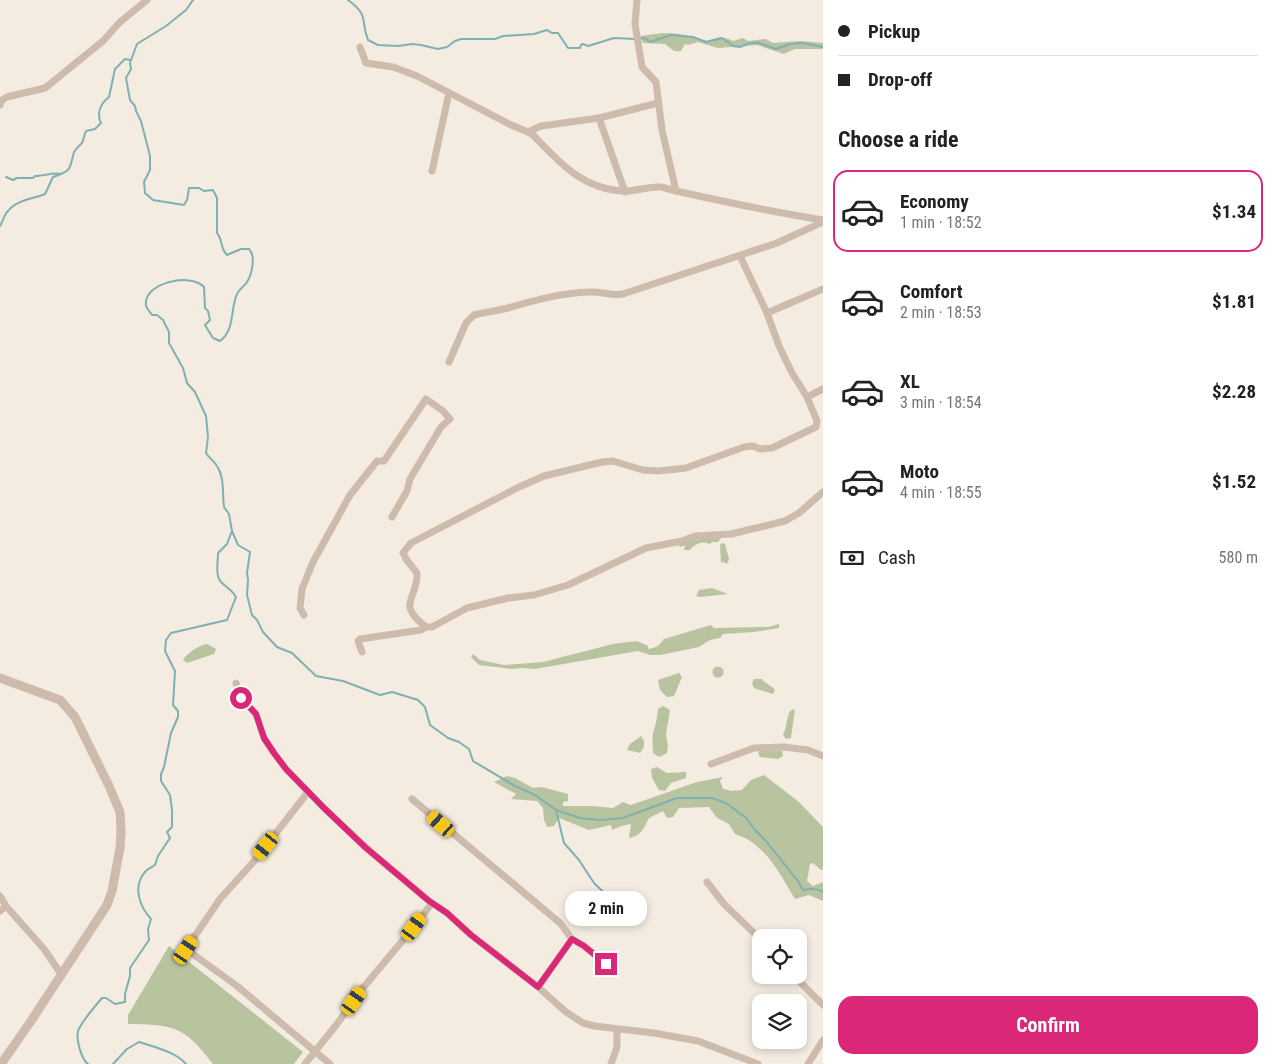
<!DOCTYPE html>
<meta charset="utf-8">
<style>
body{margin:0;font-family:"Roboto Condensed",sans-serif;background:#f2f2f2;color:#222;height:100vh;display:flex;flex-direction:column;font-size:19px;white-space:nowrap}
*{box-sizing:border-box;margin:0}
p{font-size:16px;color:#767676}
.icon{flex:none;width:28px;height:28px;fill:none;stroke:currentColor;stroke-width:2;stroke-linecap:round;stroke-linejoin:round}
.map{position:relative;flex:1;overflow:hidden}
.side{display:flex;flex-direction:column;background:#fff;width:450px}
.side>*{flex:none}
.hud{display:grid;align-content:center;height:110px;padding:0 15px;background:#fff}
.fabs{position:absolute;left:752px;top:929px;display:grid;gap:10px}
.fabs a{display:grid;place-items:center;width:55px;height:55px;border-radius:10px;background:#fff;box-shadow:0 2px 8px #0003;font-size:25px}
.end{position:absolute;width:22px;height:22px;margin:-11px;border:6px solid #db2777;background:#fff;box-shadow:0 0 0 2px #fff}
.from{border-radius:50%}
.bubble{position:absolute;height:35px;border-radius:15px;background:#fff;box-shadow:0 2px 8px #0003;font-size:16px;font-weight:700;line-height:35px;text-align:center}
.car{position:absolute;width:15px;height:30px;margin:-15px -8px;border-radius:6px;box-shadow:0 0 4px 1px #0007;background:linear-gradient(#f5c518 24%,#345 0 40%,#f5c518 0 76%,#345 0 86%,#f5c518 0)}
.hud b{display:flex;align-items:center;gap:18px;height:48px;font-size:19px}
.hud b+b{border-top:1px solid #e0e0e0}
.hud i{width:12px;height:12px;background:#222}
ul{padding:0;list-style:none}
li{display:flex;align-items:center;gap:15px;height:82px;margin:0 10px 8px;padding:0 5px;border:2px solid transparent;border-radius:15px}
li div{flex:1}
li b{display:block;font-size:19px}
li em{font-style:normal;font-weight:700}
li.active{border-color:#db2777}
li>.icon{width:45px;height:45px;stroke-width:1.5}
h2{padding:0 15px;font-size:22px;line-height:60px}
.pay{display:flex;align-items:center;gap:12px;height:55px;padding:0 15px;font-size:19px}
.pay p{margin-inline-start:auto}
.primary-button{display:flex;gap:10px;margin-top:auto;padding:10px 15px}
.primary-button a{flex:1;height:58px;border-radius:15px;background:#db2777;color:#fff;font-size:20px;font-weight:700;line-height:58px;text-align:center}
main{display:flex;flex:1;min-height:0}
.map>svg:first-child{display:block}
.green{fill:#b8c4a0}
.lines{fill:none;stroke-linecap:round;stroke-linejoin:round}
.stream{stroke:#7fb0b2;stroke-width:2}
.minor{stroke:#cdbbac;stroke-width:7}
.tertiary{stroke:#cdbbac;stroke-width:9}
.route{stroke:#db2777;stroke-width:6}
</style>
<main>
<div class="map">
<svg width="823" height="1064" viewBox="0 0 823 1064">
<rect width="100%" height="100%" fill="#f4ebe1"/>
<g class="green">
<path d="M663,33C679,33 692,36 707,41C718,37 722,36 733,41L743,38L748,41L766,39L773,43L801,41L823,43V49H795L784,54L757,45L718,48L698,42L688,45L685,44L681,51C673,53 671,48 665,44L643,43L640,36Z"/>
<path d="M717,537L721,538L718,542H712L710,544C703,540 694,544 690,550H684L685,545L681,547L678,546L692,540Z"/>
<polygon points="722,543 725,544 729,559 727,564 723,562 721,563 720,545"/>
<polygon points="712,588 728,594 700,597 696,596 699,590"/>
<path d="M779,624V628L754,632L723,634L720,638L710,640L699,647L660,655H650L638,651L535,669L521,668L513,669L479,665L471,657L473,654L480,660L504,665L543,662L613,644L637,641L648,646V649C656,648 660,645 664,639L711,625L714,628L768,627Z"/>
<path d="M207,644L216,649L214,654L187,663L183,660C187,653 199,645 207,644Z"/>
<circle cx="718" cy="672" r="5.5"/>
<polygon points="679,673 682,677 674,696 667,697 660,690 658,680"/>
<path d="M754,679H762C766,684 771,685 775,690L773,694L754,688L752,683Z"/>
<path d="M663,706L670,710L666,734L668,746L667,753L659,757L653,753C653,749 652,736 653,733C656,725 657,718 658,709Z"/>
<path d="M795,709L791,738L786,739L783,735C787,728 786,719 790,711Z"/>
<polygon points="641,736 644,741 644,747 640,753 627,750 630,744"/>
<polygon points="762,750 782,751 783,756 778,759 760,757 758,753"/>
<polygon points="657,767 667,773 686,772 686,778 671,783 665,791 659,790 652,778 651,769"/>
<path d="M764,775L799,802L823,827V869L821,870L813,863L810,864L807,881L813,886L823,882V901L809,895L795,899C780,874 765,843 735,834L729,824L717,818L709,807L679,808L673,817L667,818L663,811L649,818C644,828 641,836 629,838L631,824L621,826L612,830L611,825L589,830L559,818L554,826L547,827L544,820L543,808L537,801L511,799L516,794L494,782L507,776L515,778L533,788L542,787L568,794V801L563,802V806H591L613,808L623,802L631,805L697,782L723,777L720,781L723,789L732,791L742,790L751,780Z"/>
<path d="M169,946L303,1052L294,1064H213C184,1026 175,1025 128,1024V1015Z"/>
</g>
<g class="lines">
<g class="stream">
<path d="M193,0L186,10L166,26L137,44L130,63L131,69L126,78L130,100L135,106L136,111L141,121L150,156V170L144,182L145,193L153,200L184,205L187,200L189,188H199L204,191L213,190L217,198V233C223,240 220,248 227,255L241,249H249C256,256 252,274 247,282C244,287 239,289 237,294C230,310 235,330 220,341L213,338L205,325L210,320L208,311L205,308L204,287C191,272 143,283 146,305C146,308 150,312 152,315H157L163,320L169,332V343L183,368L187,383L195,392L206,416L208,437L206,453C209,458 214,461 217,466C225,478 222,494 224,507L229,514L232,531L238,545L250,552L247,573L248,580L247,595L252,615L257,620L263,632L277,647L292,653L316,676L343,681L380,695L392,692L418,700L425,707L430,725L448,738L459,742L469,749L473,761L515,786L535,795L556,810L580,818L600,820L623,818L677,798H712L726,803L746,818L756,831L766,841L797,880L803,890C810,889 817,888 823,892"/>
<path d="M348,0C370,16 360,20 368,40L378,45L398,46L412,44L421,45L438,49L447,47L455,41L461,39H495L503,36L534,34L547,30L552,33H558L568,48H580L581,45L583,44L588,46L614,38L635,39"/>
<polyline points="639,39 645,38 650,42 671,35 693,37 706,42 722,38 733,46 740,47 750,43 759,43 776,49 790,44 803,43 823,47"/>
<path d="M6,177L13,180L17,178H33L35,176C43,176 55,172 61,174"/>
<path d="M0,226C3,221 4,215 8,211C16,200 33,199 45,194L53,177C72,170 69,171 74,152C76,148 79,146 82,143C84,139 84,135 86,131L95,129L101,123C96,113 101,103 109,97L115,69L125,59L130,60"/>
<polyline points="556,810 564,843 579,860 594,883 623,911"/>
<path d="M88,1064C81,1059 76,1039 78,1031C81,1023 96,1005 102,998H106L115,1004L125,1002V994L130,976V968L149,940L148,929L151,919C140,907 132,887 145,872C147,869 152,867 155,865L158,856L170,838L167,832L172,827V810L170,795L161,781V774L164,767L171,733L178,717V711L173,705L175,671L165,651L166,640L171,633L227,620L236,597C232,590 227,588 221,582C215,575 218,562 218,553L227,544L232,531"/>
<path d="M113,1064L127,1049L139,1042C154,1047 176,1052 186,1064"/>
</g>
<g class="minor">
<path d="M637,0L635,24L642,67L656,82L662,130L676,191C725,202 774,212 823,220"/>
<polyline points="360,47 366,63 393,67 417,76 509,124 528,132 541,126 599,118 658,103"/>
<polyline points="0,105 2,100 7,97 45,88 103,41 120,22 147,0"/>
<polyline points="599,118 625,192"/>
<path d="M528,132L533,135C559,162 582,189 623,191C635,192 648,186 661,187C666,188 672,190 676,191"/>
<polyline points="432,171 449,93"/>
<polyline points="740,256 767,313 779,346 792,373 807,397"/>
<polyline points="767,313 823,289"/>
<path d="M449,362L466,323L474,315C485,312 497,311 508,308C535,300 561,293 589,292C601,291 611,296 623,294L777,243L823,222"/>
<path d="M823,389L807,397L817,421L816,427L772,448L760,449L753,446L744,447L686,468L658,471L643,470L613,461L602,462L544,476L519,487L411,543L403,553L406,559L417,573C418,600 395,603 426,627H432L467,608L508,598L534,595L568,585L646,548L682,541L695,536L731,534L785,521L799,513L823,492"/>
<polyline points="304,615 300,608 302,589 313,562 350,495 377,461 384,461 426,399 443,411 450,419 441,427 410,479 407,491 392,517"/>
<polyline points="362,652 358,641 360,639 421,630 426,627"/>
<polyline points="236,683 241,698 256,714 264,738 274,753 286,769 324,808 365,847 429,901 447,913 471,935 538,987 566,1012 583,1023 594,1026 654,1033 698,1041 758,1064"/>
<polyline points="711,764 754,748 784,747 808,750 823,756"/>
<polyline points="308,792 255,860 220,899 186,949 237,986 330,1064"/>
<polyline points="412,799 560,923 572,939 584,946 606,964"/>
<polyline points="707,882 724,904 753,932 761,942"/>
<polyline points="0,896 6,906 44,949 61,974"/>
<polyline points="0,911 6,906"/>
<polyline points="793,975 823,1005"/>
<polyline points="538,987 572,939"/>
<polyline points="305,1064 337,1024 362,989 414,927 432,903"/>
<polyline points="611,1064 617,1047 617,1029"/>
<polyline points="808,1064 823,1040"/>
</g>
<polyline class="tertiary" points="0,678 60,700 75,717 109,786 120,812 121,831 120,848 112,891 107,905 29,1024 1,1064"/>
</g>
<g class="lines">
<polyline class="route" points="241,698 256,714 264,738 274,753 286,769 324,808 365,847 429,901 447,913 471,935 538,987 572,939 584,946 606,964"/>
</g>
</svg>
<div class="fabs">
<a><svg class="icon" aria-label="locate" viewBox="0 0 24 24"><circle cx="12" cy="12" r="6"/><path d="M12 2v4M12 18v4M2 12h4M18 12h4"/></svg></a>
<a><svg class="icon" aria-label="layers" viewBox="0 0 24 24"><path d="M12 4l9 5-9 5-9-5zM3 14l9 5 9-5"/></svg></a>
</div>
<i class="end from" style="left:241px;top:698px"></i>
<i class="end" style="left:606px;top:964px"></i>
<div class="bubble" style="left:565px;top:891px;width:82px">2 min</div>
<i class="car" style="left:441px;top:824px;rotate:311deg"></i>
<i class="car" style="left:266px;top:846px;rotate:218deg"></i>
<i class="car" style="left:414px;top:927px;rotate:36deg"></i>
<i class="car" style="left:186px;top:950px;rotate:34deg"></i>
<i class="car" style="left:354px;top:1001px;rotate:35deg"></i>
</div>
<section class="side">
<div class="hud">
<b><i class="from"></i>Pickup</b>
<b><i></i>Drop-off</b>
</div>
<h2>Choose a ride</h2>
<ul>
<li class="active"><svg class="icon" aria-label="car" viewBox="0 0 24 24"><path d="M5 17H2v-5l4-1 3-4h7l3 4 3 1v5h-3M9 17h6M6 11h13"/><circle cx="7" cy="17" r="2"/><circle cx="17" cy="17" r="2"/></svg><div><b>Economy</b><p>1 min · 18:52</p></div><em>$1.34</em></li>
<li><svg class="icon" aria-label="car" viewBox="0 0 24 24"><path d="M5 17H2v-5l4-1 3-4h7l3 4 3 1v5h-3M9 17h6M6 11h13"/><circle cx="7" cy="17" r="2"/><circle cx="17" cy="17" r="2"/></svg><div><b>Comfort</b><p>2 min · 18:53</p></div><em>$1.81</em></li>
<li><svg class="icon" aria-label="car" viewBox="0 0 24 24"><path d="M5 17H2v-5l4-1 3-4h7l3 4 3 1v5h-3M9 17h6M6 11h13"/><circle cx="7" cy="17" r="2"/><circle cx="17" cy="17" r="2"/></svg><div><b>XL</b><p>3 min · 18:54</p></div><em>$2.28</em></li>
<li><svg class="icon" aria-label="car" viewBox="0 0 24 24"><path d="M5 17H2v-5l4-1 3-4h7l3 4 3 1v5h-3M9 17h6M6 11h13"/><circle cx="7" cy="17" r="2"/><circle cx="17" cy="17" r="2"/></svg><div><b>Moto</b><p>4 min · 18:55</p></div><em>$1.52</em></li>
</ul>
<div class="pay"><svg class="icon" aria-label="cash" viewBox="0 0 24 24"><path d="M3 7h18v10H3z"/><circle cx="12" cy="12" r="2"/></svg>Cash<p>580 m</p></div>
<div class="primary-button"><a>Confirm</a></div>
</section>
</main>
